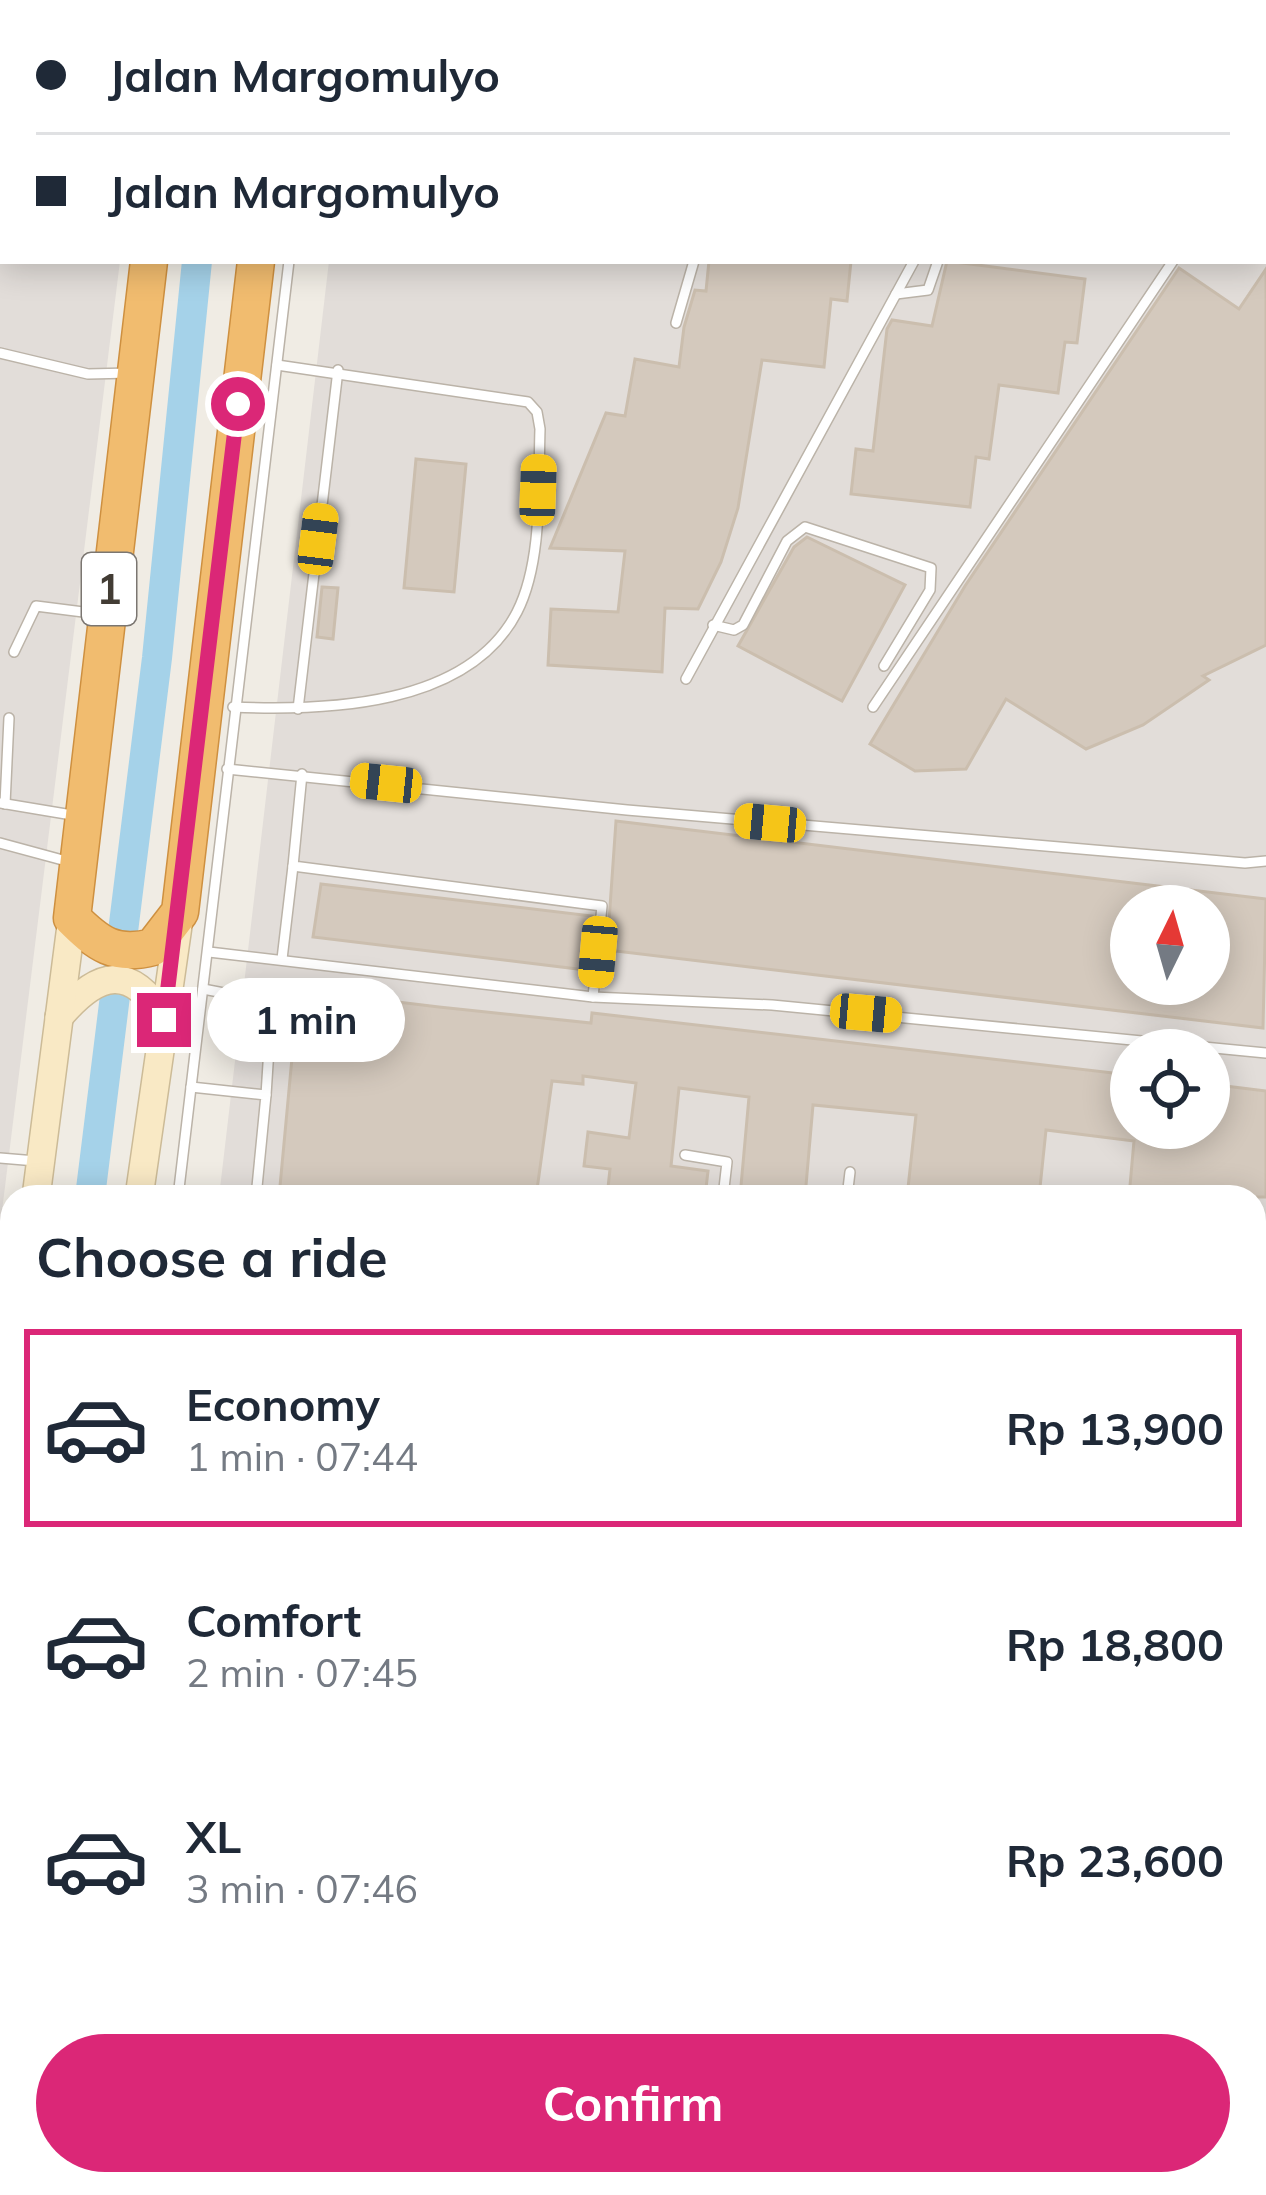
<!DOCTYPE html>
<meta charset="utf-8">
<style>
body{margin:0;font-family:Mulish,sans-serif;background:#f2f2f3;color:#1f2937;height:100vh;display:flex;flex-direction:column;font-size:45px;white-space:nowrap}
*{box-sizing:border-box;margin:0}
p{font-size:39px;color:#747a83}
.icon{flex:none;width:66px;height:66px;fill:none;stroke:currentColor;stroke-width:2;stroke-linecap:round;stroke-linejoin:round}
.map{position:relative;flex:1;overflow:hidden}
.panel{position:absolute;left:0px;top:1185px;width:1266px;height:1011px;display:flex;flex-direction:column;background:#fff;border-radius:36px 36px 0 0;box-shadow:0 6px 30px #0003}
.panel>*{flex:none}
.banner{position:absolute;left:0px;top:0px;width:1266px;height:264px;box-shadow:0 6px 30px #0003;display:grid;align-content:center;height:264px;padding:0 36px;background:#fff}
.needle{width:78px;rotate:5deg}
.fabs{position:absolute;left:1110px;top:885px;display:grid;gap:24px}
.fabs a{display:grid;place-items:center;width:120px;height:120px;border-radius:50%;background:#fff;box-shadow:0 6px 30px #0003;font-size:60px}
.end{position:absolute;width:54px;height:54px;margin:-27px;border:15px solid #db2777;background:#fff;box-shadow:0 0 0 6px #fff}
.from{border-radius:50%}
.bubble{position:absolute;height:84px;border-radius:42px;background:#fff;box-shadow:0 6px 30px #0003;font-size:39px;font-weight:700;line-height:84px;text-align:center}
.car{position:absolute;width:36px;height:72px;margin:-36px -18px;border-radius:15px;box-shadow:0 0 9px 3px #0007;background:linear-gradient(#f5c518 24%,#345 0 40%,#f5c518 0 76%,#345 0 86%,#f5c518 0)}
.banner b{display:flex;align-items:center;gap:42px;height:114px;font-size:45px}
.banner b+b{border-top:3px solid #e0e1e3}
.banner i{width:30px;height:30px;background:#1f2937}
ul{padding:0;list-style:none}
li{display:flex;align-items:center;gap:36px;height:198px;margin:0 24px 18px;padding:0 12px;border:6px solid transparent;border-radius:0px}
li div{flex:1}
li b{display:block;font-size:45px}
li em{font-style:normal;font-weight:700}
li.on{border-color:#db2777}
li>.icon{width:108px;height:108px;stroke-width:1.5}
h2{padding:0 36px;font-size:54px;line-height:144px}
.cta{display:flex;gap:24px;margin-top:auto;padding:24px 36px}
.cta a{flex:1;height:138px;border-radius:72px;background:#db2777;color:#fff;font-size:48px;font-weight:700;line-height:138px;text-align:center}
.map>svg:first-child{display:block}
.industrial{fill:#e2ddd9;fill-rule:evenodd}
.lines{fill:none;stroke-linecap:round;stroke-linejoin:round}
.river{stroke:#a5d2e9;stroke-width:30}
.building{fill:#d4c9bd;stroke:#cbbeae;stroke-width:3;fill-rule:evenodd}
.lane-casing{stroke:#bbb3a8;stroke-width:12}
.secondary-casing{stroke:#ccbb97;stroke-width:30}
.highway-casing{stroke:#ce9040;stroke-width:39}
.lane{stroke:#fff;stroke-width:9}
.secondary{stroke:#f9e9c5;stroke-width:27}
.highway{stroke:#f1bc6f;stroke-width:36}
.route{stroke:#db2777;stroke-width:15}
.labels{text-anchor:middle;stroke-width:12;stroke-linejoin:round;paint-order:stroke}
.shield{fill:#fff;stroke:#7b7671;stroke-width:3}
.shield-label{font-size:42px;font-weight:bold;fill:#423c34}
</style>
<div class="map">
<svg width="1266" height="2195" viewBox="0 0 1266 2195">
<rect width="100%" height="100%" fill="#f0ece4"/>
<g class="industrial">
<polygon points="0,0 152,0 3,3 3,261 120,261 0,1227"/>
<path d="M358,0H1266V2195H236L217,2184H1254V1197H219L329,261H1263V3ZM1131,906H1209V984H1131ZM1131,1050H1209V1128H1131Z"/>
</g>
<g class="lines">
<g class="river">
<polyline points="224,3 224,0"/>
<polyline points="90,1197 157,658 197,261"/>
<polyline points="0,1945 12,1845"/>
</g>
</g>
<g class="building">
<polygon points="709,261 851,261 847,301 831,299 824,367 762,360 738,508 721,562 698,609 665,608 662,672 548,665 551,609 618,612 625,551 550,548 606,413 625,416 635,359 679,367 684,327 695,290 706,291"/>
<polygon points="947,261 1085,279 1077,343 1065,342 1058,393 999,385 989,459 976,457 970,507 851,494 856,449 873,451 887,329 892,320 932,326"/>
<polygon points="1179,268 1239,309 1266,269 1266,645 1203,676 1209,680 1143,725 1086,749 1006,699 966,769 915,771 870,744 965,586"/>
<polygon points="416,459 466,464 454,592 404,588"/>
<polygon points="807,537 905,585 842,701 738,646 794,547"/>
<polygon points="322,587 338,588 333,639 317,637"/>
<path d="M616,821L1266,899L1263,1028L607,950ZM1131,906H1209V984H1131Z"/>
<polygon points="321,884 592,916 586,970 313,937"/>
<polygon points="299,983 365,991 365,985 383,987 381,1000 439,1007 591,1023 592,1013 1131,1075 1131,1128 1209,1128 1209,1084 1266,1091 1266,1197 1129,1197 1134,1141 1046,1130 1039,1197 907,1197 916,1115 813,1105 805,1197 740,1197 749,1097 679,1088 671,1166 708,1171 705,1197 607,1197 610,1169 584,1166 588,1132 629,1138 636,1083 583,1076 583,1084 552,1081 536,1197 279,1197"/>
</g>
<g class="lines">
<g class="lane-casing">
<g id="lane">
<polyline points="131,0 138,3"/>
<polyline points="387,0 389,3"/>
<polyline points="320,3 321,0"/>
<polyline points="1263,144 1266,146"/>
<polyline points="1263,164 1266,161"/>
<polyline points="1263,246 1266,246"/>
<polyline points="896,294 928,290 938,261"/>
<polyline points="676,323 694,261"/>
<polyline points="0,353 88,374 130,373"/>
<polyline points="713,625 734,630 743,625 787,541 805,527 931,568 930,590 884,666"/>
<polyline points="14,652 36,606 99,614"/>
<polyline points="686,679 914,261"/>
<path d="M233,707C325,711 468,707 517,612C543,561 538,485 540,429L537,412L528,402L277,365"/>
<polyline points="873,707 1173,261"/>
<polyline points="298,709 338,370"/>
<polyline points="227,769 627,810 1245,863 1266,861"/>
<polyline points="302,774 293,866 602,906 593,997"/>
<polyline points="0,803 78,816"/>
<polyline points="5,804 9,718"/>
<polyline points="0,843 70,862"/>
<polyline points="209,952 593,997 772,1005 1266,1053"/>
<polyline points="282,959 293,866"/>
<polyline points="203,989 272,1002 266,1095"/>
<polyline points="191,1087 266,1095 256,1197"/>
<polyline points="685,1155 727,1162 723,1197"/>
<polyline points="0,1158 36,1161"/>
<polyline points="178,1197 289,261"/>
<polyline points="847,1197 850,1172"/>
<polyline points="1254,1424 1266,1426"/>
<polyline points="1254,1444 1266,1445"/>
<polyline points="1254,2024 1266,2026"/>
<polyline points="439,2195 440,2184"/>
</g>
</g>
<g class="secondary-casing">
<g id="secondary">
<path d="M59,1017C98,971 131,962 165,1020"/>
<polyline points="36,1197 72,918"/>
<polyline points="139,1197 180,912"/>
<polyline points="0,1453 12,1368"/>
<polyline points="22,2195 23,2184"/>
</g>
</g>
<g class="highway-casing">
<g id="highway">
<polyline points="179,3 179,0"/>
<polyline points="287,3 287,0"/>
<path d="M149,261L72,918C98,944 115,957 153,947L180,912L256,261"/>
<polyline points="113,2184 123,2195"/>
</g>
</g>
<use href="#lane" class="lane"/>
<use href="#secondary" class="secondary"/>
<use href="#highway" class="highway"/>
</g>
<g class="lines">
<polyline class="route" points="164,1020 238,404"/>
</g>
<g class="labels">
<rect class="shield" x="82" y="553" width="54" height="72" rx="9"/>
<g class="shield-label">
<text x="109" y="604">1</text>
</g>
</g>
</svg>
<div class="fabs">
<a><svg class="needle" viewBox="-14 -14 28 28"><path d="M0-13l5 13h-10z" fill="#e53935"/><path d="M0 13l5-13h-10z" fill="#747a83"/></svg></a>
<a><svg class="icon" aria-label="locate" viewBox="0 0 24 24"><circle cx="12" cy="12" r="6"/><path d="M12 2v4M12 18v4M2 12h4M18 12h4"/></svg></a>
</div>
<i class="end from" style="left:238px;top:404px"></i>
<i class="end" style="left:164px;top:1020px"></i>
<div class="bubble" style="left:207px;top:978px;width:198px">1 min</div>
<i class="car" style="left:538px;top:490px;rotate:2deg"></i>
<i class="car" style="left:318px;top:539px;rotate:7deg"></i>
<i class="car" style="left:386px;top:783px;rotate:276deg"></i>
<i class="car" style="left:770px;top:823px;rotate:275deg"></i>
<i class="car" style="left:598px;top:952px;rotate:185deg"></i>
<i class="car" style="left:866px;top:1013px;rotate:95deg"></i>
<div class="banner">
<b><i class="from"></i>Jalan Margomulyo</b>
<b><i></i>Jalan Margomulyo</b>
</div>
<section class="panel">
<h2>Choose a ride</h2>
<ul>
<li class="on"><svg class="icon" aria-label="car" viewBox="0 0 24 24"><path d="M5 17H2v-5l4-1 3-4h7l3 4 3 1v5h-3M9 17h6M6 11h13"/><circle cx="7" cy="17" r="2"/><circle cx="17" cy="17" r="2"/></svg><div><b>Economy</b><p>1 min · 07:44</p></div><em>Rp 13,900</em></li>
<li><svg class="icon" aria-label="car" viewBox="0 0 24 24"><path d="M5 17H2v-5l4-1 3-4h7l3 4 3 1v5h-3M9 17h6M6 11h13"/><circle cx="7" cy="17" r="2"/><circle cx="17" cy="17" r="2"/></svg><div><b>Comfort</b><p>2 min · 07:45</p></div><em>Rp 18,800</em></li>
<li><svg class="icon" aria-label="car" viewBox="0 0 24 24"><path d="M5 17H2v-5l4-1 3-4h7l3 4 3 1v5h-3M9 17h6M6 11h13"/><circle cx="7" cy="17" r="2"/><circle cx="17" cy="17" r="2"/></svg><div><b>XL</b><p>3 min · 07:46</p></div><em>Rp 23,600</em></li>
</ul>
<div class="cta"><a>Confirm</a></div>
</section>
</div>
